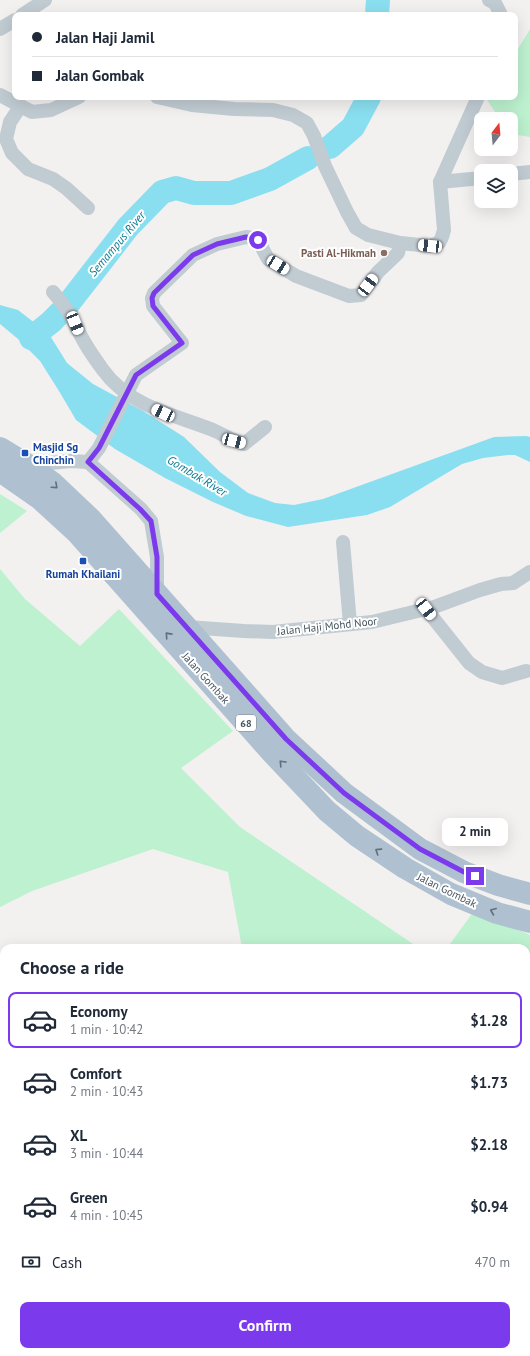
<!DOCTYPE html>
<meta charset="utf-8">
<style>
body{margin:0;font-family:"PT Sans",sans-serif;background:#f6f6f7;color:#1f2937;height:100vh;display:flex;flex-direction:column;font-size:15px;white-space:nowrap}
*{box-sizing:border-box;margin:0}
p{font-size:13px;color:#747a83}
.icon{flex:none;width:22px;height:22px;fill:none;stroke:currentColor;stroke-width:2;stroke-linecap:round;stroke-linejoin:round}
.map{position:relative;flex:1;overflow:hidden}
.sheet{position:absolute;left:0px;top:944px;width:530px;height:412px;display:flex;flex-direction:column;background:#fff;border-radius:12px 12px 0 0;box-shadow:0 4px 16px #0002}
.sheet>*{flex:none}
.top-card{position:absolute;left:12px;top:12px;width:506px;height:88px;border-radius:8px;box-shadow:0 4px 16px #0002;display:grid;align-content:center;height:88px;padding:0 20px;background:#fff}
.needle{width:26px;rotate:16deg}
.buttons{position:absolute;left:474px;top:112px;display:grid;gap:8px}
.buttons a{display:grid;place-items:center;width:44px;height:44px;border-radius:8px;background:#fff;box-shadow:0 4px 16px #0002;font-size:20px}
.end{position:absolute;width:18px;height:18px;margin:-9px;border:5px solid #7c3aed;background:#fff;box-shadow:0 0 0 2px #fff}
.from{border-radius:50%}
.bubble{position:absolute;height:28px;border-radius:8px;background:#fff;box-shadow:0 4px 16px #0002;font-size:13px;font-weight:700;line-height:28px;text-align:center}
.car{position:absolute;width:12px;height:24px;margin:-12px -6px;border-radius:5px;box-shadow:0 0 3px 1px #0007;background:linear-gradient(#fff 24%,#345 0 40%,#fff 0 76%,#345 0 86%,#fff 0)}
.top-card b{display:flex;align-items:center;gap:14px;height:38px;font-size:15px}
.top-card b+b{border-top:1px solid #e0e1e3}
.top-card i{width:10px;height:10px;background:#1f2937}
ul{padding:0;list-style:none}
li{display:flex;align-items:center;gap:12px;height:56px;margin:0 8px 6px;padding:0 12px;border:2px solid transparent;border-radius:8px}
li div{flex:1}
li b{display:block;font-size:15px}
li em{font-style:normal;font-weight:700}
li.current{border-color:#7c3aed}
li>.icon{width:36px;height:36px;stroke-width:1.5}
h2{padding:0 20px;font-size:18px;line-height:48px}
.pay{display:flex;align-items:center;gap:10px;height:44px;padding:0 20px;font-size:15px}
.pay p{margin-inline-start:auto}
.button{display:flex;gap:8px;margin-top:auto;padding:8px 20px}
.button a{flex:1;height:46px;border-radius:8px;background:#7c3aed;color:#fff;font-size:16px;font-weight:700;line-height:46px;text-align:center}
.map>svg:first-child{display:block}
.commercial{fill:#fdf6ea}
.green{fill:#bdf1cf}
.water{fill:#89dff0}
.lines{fill:none;stroke-linecap:round;stroke-linejoin:round}
.river{stroke:#89dff0;stroke-width:24}
.minor{stroke:#c0cbd2;stroke-width:14}
.primary{stroke:#afc1d0;stroke-width:22}
.oneway{stroke:#616f7a}
.route{stroke:#7c3aed;stroke-width:5}
.education-dot{fill:#8d6e63;stroke:#fff;stroke-width:1.5}
.transit-dot{fill:#1a4fb4;stroke:#fff;stroke-width:1.5}
.labels{text-anchor:middle;stroke-width:4;stroke-linejoin:round;paint-order:stroke}
.shield{fill:#fff;stroke:#7e878e;stroke-width:1}
.shield-label{font-size:10px;font-weight:bold;fill:#47545e}
.education-label{font-size:11px;font-weight:bold;fill:#785e54;stroke:#fff;text-anchor:end}
.transit-label{font-size:11px;font-weight:bold;fill:#164399;stroke:#fff;text-anchor:start}
.street-label{font-size:11px;fill:#47545e;stroke:#fff}
.water-label{font-size:12px;font-style:italic;fill:#097b92;stroke:#fff}
</style>
<div class="map">
<svg width="530" height="1356" viewBox="0 0 530 1356">
<rect width="100%" height="100%" fill="#f3f0f0"/>
<polygon class="commercial" points="209,1352 307,1352 320,1356 208,1356"/>
<g class="green">
<polygon points="530,29 530,137 511,134 511,119 500,119 487,100 489,97 515,97 515,54"/>
<polygon points="0,494 27,511 0,533"/>
<polygon points="0,569 25,599 80,646 119,609 233,731 181,768 240,827 419,948 242,948 228,872 153,849 32,891 0,907"/>
<polygon points="474,911 530,935 530,1356 364,1356 347,1352 526,1352 526,948 447,948"/>
</g>
<polygon class="water" points="0,305 18,310 49,334 67,363 93,384 143,411 184,437 220,472 248,493 275,503 294,505 323,499 494,437 526,436 530,437 530,462 515,455 508,455 483,458 462,464 390,507 367,515 288,527 246,516 213,502 165,478 115,449 76,420 59,391 40,361 18,339 0,324"/>
<g class="lines">
<g class="river">
<polyline points="377,15 378,0"/>
<polyline points="330,147 353,127 369,97"/>
<polyline points="31,338 51,322 65,308 128,227 162,192 176,188 194,193 231,193 270,179 308,158"/>
</g>
<g class="minor">
<polyline points="489,0 495,3 501,15"/>
<polyline points="22,15 45,0"/>
<polyline points="0,29 15,20"/>
<polyline points="0,95 32,112 51,110 79,97"/>
<polyline points="157,97 192,105 234,109 273,110 293,115 307,123 314,136 325,166 347,212 356,228 368,235 400,243 430,246 439,243 442,237 444,230 440,182 478,97"/>
<polyline points="20,107 10,122 6,139 12,153 28,169 53,179 66,188 88,208"/>
<polyline points="511,174 530,172"/>
<polyline points="440,182 481,178"/>
<path d="M53,292C66,306 73,320 81,336C87,348 95,359 103,370C130,407 173,414 213,430C224,435 233,441 244,444L265,427"/>
<polyline points="88,462 99,448 136,375 182,343 153,306 152,298 154,293 193,255 217,244 246,237 253,238 258,240 268,259 296,276 349,296 361,295 378,272 398,253 400,243"/>
<polyline points="28,465 71,461 88,462 141,509 151,521 157,557 157,594"/>
<polyline points="343,542 350,624"/>
<polyline points="426,609 469,663 482,672 502,678 526,671"/>
<polyline points="187,627 244,631 273,632 372,622 434,607 480,590 501,584 513,583 530,572"/>
</g>
<g class="primary">
<polyline points="0,448 28,465 53,483 91,519 286,739 344,793 420,849 464,872 498,885 530,894"/>
<polyline points="0,471 40,499 77,533 272,753 327,811 357,836 405,868 451,894 497,913 530,922"/>
</g>
</g>
<defs><path id="oneway-chevron" d="M-2-3.5L2.5 0L-2 3.5" fill="none" stroke-width="1.6" stroke-linecap="round" stroke-linejoin="round"/></defs>
<g class="oneway">
<use href="#oneway-chevron" transform="translate(55 486) rotate(42)"/>
<use href="#oneway-chevron" transform="translate(168 635) rotate(-132)"/>
<use href="#oneway-chevron" transform="translate(282 763) rotate(-133)"/>
<use href="#oneway-chevron" transform="translate(378 851) rotate(-147)"/>
<use href="#oneway-chevron" transform="translate(493 911) rotate(-158)"/>
</g>
<g class="lines">
<polyline class="route" points="258,240 253,238 246,237 217,244 193,255 154,293 152,298 153,306 182,343 136,375 99,448 88,462 140,509 151,521 157,557 157,594 286,739 344,793 420,849 464,872 475,876"/>
</g>
<circle class="education-dot" cx="384" cy="253" r="4"/>
<g class="transit-dot">
<rect x="21" y="449" width="8" height="8" rx="2"/>
<rect x="79" y="557" width="8" height="8" rx="2"/>
</g>
<g class="labels">
<rect class="shield" x="236" y="715" width="20" height="16" rx="3"/>
<g class="shield-label">
<text x="246" y="727">68</text>
</g>
<g class="education-label">
<text x="376" y="257">Pasti Al-Hikmah</text>
</g>
<g class="transit-label">
<text x="33" y="451">Masjid Sg<tspan x="33" dy="13">Chinchin</tspan></text>
<text x="83" y="578" text-anchor="middle">Rumah Khailani</text>
</g>
<g class="street-label">
<text transform="translate(327 626) rotate(-6)" y="4">Jalan Haji Mohd Noor</text>
<text transform="translate(206 678) rotate(48)" y="4">Jalan Gombak</text>
<text transform="translate(447 890) rotate(26)" y="4">Jalan Gombak</text>
</g>
<g class="water-label">
<text transform="translate(117 244) rotate(-50)" y="4">Semampus River</text>
<text transform="translate(197 476) rotate(31)" y="4">Gombak River</text>
</g>
</g>
</svg>
<div class="buttons">
<a><svg class="needle" viewBox="-14 -14 28 28"><path d="M0-13l5 13h-10z" fill="#e53935"/><path d="M0 13l5-13h-10z" fill="#747a83"/></svg></a>
<a><svg class="icon" aria-label="layers" viewBox="0 0 24 24"><path d="M12 4l9 5-9 5-9-5zM3 14l9 5 9-5"/></svg></a>
</div>
<i class="end from" style="left:258px;top:240px"></i>
<i class="end" style="left:475px;top:876px"></i>
<div class="bubble" style="left:442px;top:818px;width:66px">2 min</div>
<i class="car" style="left:430px;top:246px;rotate:276deg"></i>
<i class="car" style="left:278px;top:265px;rotate:122deg"></i>
<i class="car" style="left:368px;top:285px;rotate:37deg"></i>
<i class="car" style="left:75px;top:323px;rotate:158deg"></i>
<i class="car" style="left:163px;top:413px;rotate:295deg"></i>
<i class="car" style="left:234px;top:441px;rotate:105deg"></i>
<i class="car" style="left:426px;top:609px;rotate:142deg"></i>
<div class="top-card">
<b><i class="from"></i>Jalan Haji Jamil</b>
<b><i></i>Jalan Gombak</b>
</div>
<section class="sheet">
<h2>Choose a ride</h2>
<ul>
<li class="current"><svg class="icon" aria-label="car" viewBox="0 0 24 24"><path d="M5 17H2v-5l4-1 3-4h7l3 4 3 1v5h-3M9 17h6M6 11h13"/><circle cx="7" cy="17" r="2"/><circle cx="17" cy="17" r="2"/></svg><div><b>Economy</b><p>1 min · 10:42</p></div><em>$1.28</em></li>
<li><svg class="icon" aria-label="car" viewBox="0 0 24 24"><path d="M5 17H2v-5l4-1 3-4h7l3 4 3 1v5h-3M9 17h6M6 11h13"/><circle cx="7" cy="17" r="2"/><circle cx="17" cy="17" r="2"/></svg><div><b>Comfort</b><p>2 min · 10:43</p></div><em>$1.73</em></li>
<li><svg class="icon" aria-label="car" viewBox="0 0 24 24"><path d="M5 17H2v-5l4-1 3-4h7l3 4 3 1v5h-3M9 17h6M6 11h13"/><circle cx="7" cy="17" r="2"/><circle cx="17" cy="17" r="2"/></svg><div><b>XL</b><p>3 min · 10:44</p></div><em>$2.18</em></li>
<li><svg class="icon" aria-label="car" viewBox="0 0 24 24"><path d="M5 17H2v-5l4-1 3-4h7l3 4 3 1v5h-3M9 17h6M6 11h13"/><circle cx="7" cy="17" r="2"/><circle cx="17" cy="17" r="2"/></svg><div><b>Green</b><p>4 min · 10:45</p></div><em>$0.94</em></li>
</ul>
<div class="pay"><svg class="icon" aria-label="cash" viewBox="0 0 24 24"><path d="M3 7h18v10H3z"/><circle cx="12" cy="12" r="2"/></svg>Cash<p>470 m</p></div>
<div class="button"><a>Confirm</a></div>
</section>
</div>
